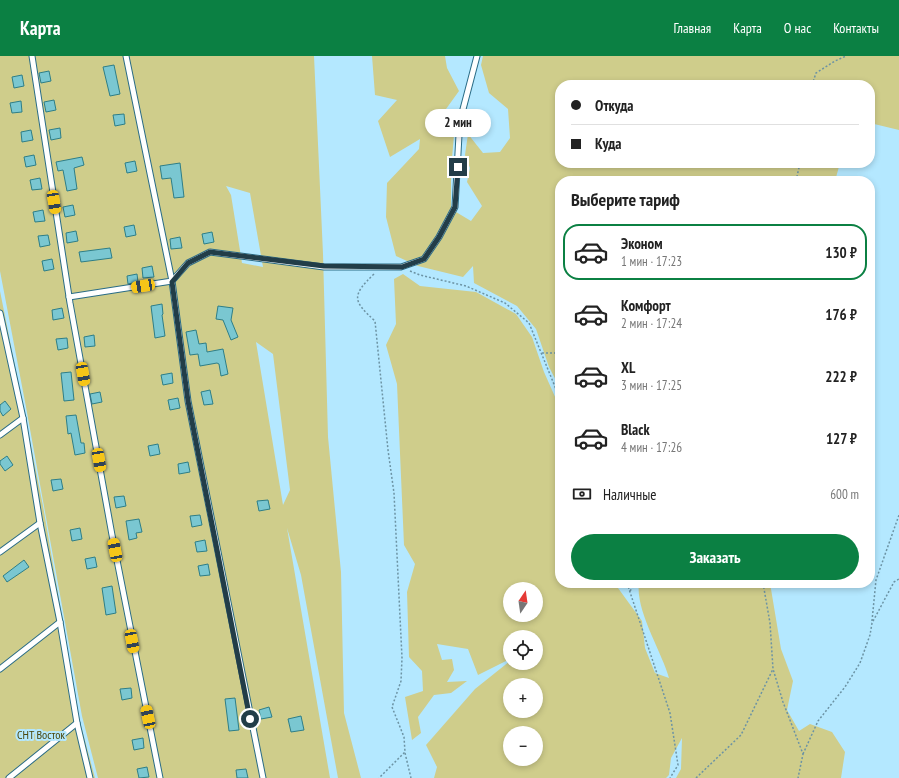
<!DOCTYPE html>
<html lang="ru">
<meta charset="utf-8">
<style>
body{margin:0;font-family:"PT Sans Narrow",sans-serif;background:#f6f6f6;color:#222;height:100vh;display:flex;flex-direction:column;font-size:15px;white-space:nowrap}
*{box-sizing:border-box;margin:0}
p{font-size:13px;color:#767676}
.icon{flex:none;width:22px;height:22px;fill:none;stroke:currentColor;stroke-width:2;stroke-linecap:round;stroke-linejoin:round}
.map{position:relative;flex:1;overflow:hidden}
.side{position:absolute;left:555px;top:120px;width:320px;height:412px;display:flex;flex-direction:column;background:#fff;border-radius:16px;box-shadow:0 2px 6px #0003}
.side>*{flex:none}
.top-card{position:absolute;left:555px;top:24px;width:320px;height:88px;border-radius:16px;box-shadow:0 2px 6px #0003;display:grid;align-content:center;height:88px;padding:0 16px;background:#fff}
.needle{width:26px;rotate:13deg}
.controls{position:absolute;left:503px;top:526px;display:grid;gap:8px}
.controls a{display:grid;place-items:center;width:40px;height:40px;border-radius:50%;background:#fff;box-shadow:0 2px 6px #0003;font-size:20px}
.end{position:absolute;width:18px;height:18px;margin:-9px;border:5px solid #223d48;background:#fff;box-shadow:0 0 0 2px #fff}
.from{border-radius:50%}
.bubble{position:absolute;height:28px;border-radius:14px;background:#fff;box-shadow:0 2px 6px #0003;font-size:13px;font-weight:600;line-height:28px;text-align:center}
.car{position:absolute;width:12px;height:24px;margin:-12px -6px;border-radius:5px;box-shadow:0 0 3px 1px #0007;background:linear-gradient(#f5c518 24%,#345 0 40%,#f5c518 0 76%,#345 0 86%,#f5c518 0)}
.top-card b{display:flex;align-items:center;gap:14px;height:38px;font-size:15px}
.top-card b+b{border-top:1px solid #e0e0e0}
.top-card i{width:10px;height:10px;background:#222}
ul{padding:0;list-style:none}
li{display:flex;align-items:center;gap:12px;height:56px;margin:0 8px 6px;padding:0 8px;border:2px solid transparent;border-radius:16px}
li div{flex:1}
li b{display:block;font-size:15px}
li em{font-style:normal;font-weight:600}
li.selected{border-color:#0b8043}
li>.icon{width:36px;height:36px;stroke-width:1.5}
h2{padding:0 16px;font-size:18px;line-height:48px}
.pay{display:flex;align-items:center;gap:10px;height:44px;padding:0 16px;font-size:15px}
.pay p{margin-inline-start:auto}
.action{display:flex;gap:8px;margin-top:auto;padding:8px 16px}
.action a{flex:1;height:46px;border-radius:24px;background:#0b8043;color:#fff;font-size:16px;font-weight:600;line-height:46px;text-align:center}
header{display:flex;align-items:center;gap:24px;box-sizing:border-box;height:56px;padding:0 20px;background:#0b8043;color:#fff}
header strong{font-size:19px}
nav{display:flex;gap:22px;margin-inline-start:auto;font-size:14px}
.map>svg:first-child{display:block}
.green{fill:#cfcd8b;fill-rule:evenodd}
.building{fill:#7ac7d1;stroke:#2e7e87}
.lines{fill:none;stroke-linecap:round;stroke-linejoin:round}
.service-casing{stroke:#2a6c86;stroke-width:7}
.path{stroke:#6c93a4;stroke-width:1.5;stroke-dasharray:2 2;stroke-linecap:butt}
.service{stroke:#fff;stroke-width:5}
.route{stroke:#223d48;stroke-width:5}
.labels{text-anchor:middle;stroke-width:4;stroke-linejoin:round;paint-order:stroke}
.park-label{font-size:12px;fill:#4a470d;stroke:#b4e8ff}
</style>
<header>
<strong>Карта</strong>
<nav><a>Главная</a><a>Карта</a><a>О нас</a><a>Контакты</a></nav>
</header>
<div class="map">
<svg width="899" height="722" viewBox="0 0 899 722">
<rect width="100%" height="100%" fill="#b4e8ff"/>
<g class="green">
<path d="M0,0H314L323,198L328,381L341,516L344,657L361,722H338L301,519L287,472L330,722H98L82,660L26,351L0,215ZM226,130L250,137L263,211L242,207L231,139ZM256,286L273,298L290,434L283,449Z"/>
<polygon points="372,0 445,0 447,12 459,35 446,53 455,67 451,114 451,153 471,165 482,150 467,126 470,112 465,99 468,78 483,97 500,96 510,82 508,53 489,37 481,9 483,0 899,0 899,74 870,67 870,29 560,29 560,107 840,107 835,125 560,125 560,332 549,311 536,273 517,250 474,227 473,210 463,221 418,210 396,200 386,161 387,127 419,93 420,83 390,101 378,65 397,44 375,39"/>
<path d="M403,218L420,230L476,236L516,258L532,281L544,316L560,352V527H619L618,532L642,565L645,592L655,617L669,622C662,596 635,554 639,527H770L781,593L793,625L787,654L799,675L810,668L832,676L845,696L841,722H676L681,713L682,682L671,702L669,719L666,722H434L437,711L426,689L475,633L510,605V607H536V581H510V603L478,619L468,593L437,588L442,604L452,603L454,614L447,626L467,625L451,637L434,639L418,661L421,677L412,684L405,641L423,635L422,615L409,601L407,536L415,508L404,489L397,328L386,289L396,268L394,223ZM510,533H536V559H510ZM510,629H536V655H510ZM510,677H536V703H510Z"/>
<polygon points="0,235 43,450 80,666 95,722 0,722"/>
</g>
<g class="building">
<polygon points="114,9 120,38 110,40 103,11"/>
<polygon points="49,15 51,25 41,27 39,17"/>
<polygon points="22,19 24,30 14,32 12,21"/>
<polygon points="54,44 56,54 46,56 44,46"/>
<polygon points="21,45 22,56 12,57 10,47"/>
<polygon points="124,58 125,68 115,70 113,59"/>
<polygon points="60,72 61,82 51,84 49,74"/>
<polygon points="31,74 33,84 22,86 21,76"/>
<polygon points="34,99 36,109 26,111 24,101"/>
<polygon points="82,101 84,109 74,112 77,133 67,135 63,114 58,115 56,106"/>
<polygon points="135,105 137,115 127,117 125,107"/>
<polygon points="180,107 184,141 174,142 171,122 162,123 160,110"/>
<polygon points="40,122 42,133 32,134 30,124"/>
<polygon points="73,149 75,159 65,161 63,151"/>
<polygon points="43,154 45,165 35,166 33,156"/>
<polygon points="134,169 136,179 126,181 124,171"/>
<polygon points="76,175 78,185 67,187 66,177"/>
<polygon points="212,176 214,186 204,188 202,178"/>
<polygon points="48,179 50,189 40,191 38,180"/>
<polygon points="180,181 182,192 171,193 170,183"/>
<polygon points="110,192 112,202 81,206 79,196"/>
<polygon points="52,203 54,213 44,215 42,205"/>
<polygon points="152,210 154,221 143,222 142,212"/>
<polygon points="137,218 138,226 128,228 127,220"/>
<polygon points="162,248 163,258 162,259 165,280 155,282 151,250"/>
<polygon points="218,250 233,252 231,264 238,281 231,284 223,264 216,263"/>
<polygon points="62,252 64,262 53,264 52,254"/>
<polygon points="196,274 199,288 206,287 207,296 223,293 228,318 221,320 219,308 217,307 200,310 198,298 190,299 186,276"/>
<polygon points="94,279 95,290 85,291 84,281"/>
<polygon points="67,282 68,292 58,294 56,283"/>
<polygon points="71,316 74,344 64,345 61,317"/>
<polygon points="172,317 173,327 163,329 161,319"/>
<polygon points="210,334 213,348 204,349 201,336"/>
<polygon points="100,336 102,346 92,348 90,338"/>
<polygon points="178,342 180,352 170,354 168,344"/>
<polygon points="5,345 11,353 3,360 0,355 0,349"/>
<polygon points="76,359 81,387 84,387 85,397 75,399 71,377 68,378 66,360"/>
<polygon points="158,388 160,398 150,400 148,390"/>
<polygon points="7,400 13,409 5,415 0,408 0,405"/>
<polygon points="188,406 190,416 179,418 178,408"/>
<polygon points="61,423 63,433 53,435 51,424"/>
<polygon points="124,440 126,450 116,452 114,441"/>
<polygon points="268,444 270,453 259,455 257,445"/>
<polygon points="200,459 202,469 192,471 190,460"/>
<polygon points="139,463 142,476 136,477 137,482 129,484 126,465"/>
<polygon points="80,472 82,483 72,485 70,474"/>
<polygon points="205,484 207,495 197,496 195,486"/>
<polygon points="95,501 97,511 87,513 85,503"/>
<polygon points="24,504 29,511 7,526 3,520"/>
<polygon points="208,508 210,519 200,520 198,510"/>
<polygon points="112,530 116,557 106,559 102,532"/>
<polygon points="131,632 132,642 122,644 120,633"/>
<polygon points="235,642 239,674 229,675 225,643"/>
<polygon points="269,651 272,661 261,663 259,654"/>
<polygon points="301,660 304,674 291,676 288,663"/>
<polygon points="143,682 144,692 134,694 132,684"/>
<polygon points="147,711 149,721 139,722 137,713"/>
<polygon points="246,713 248,722 237,722 236,714"/>
</g>
<g class="lines">
<g class="service-casing">
<g id="service">
<polyline points="32,0 70,247 112,479 160,722"/>
<polyline points="69,241 172,225 126,0"/>
<polyline points="0,257 23,362 40,467 60,566 77,667 90,722"/>
<polyline points="0,379 23,362"/>
<polyline points="0,496 40,467"/>
<polyline points="0,613 60,566"/>
<polyline points="9,722 77,667"/>
<polyline points="263,722 188,345 172,225 188,207 210,196 324,211 401,211 424,203 439,181 455,151 459,79 462,57 477,0"/>
</g>
</g>
<g class="path">
<polyline points="812,29 816,17 835,5 846,0"/>
<polyline points="796,125 800,107"/>
<polyline points="410,215 420,219 466,230 505,247 529,267 560,343"/>
<path d="M374,218C351,240 353,245 375,265L388,394L394,437L402,602L401,625L392,651L404,681L405,696L379,722"/>
<polyline points="542,297 560,297"/>
<polyline points="627,527 670,657 678,709 670,722"/>
<polyline points="763,527 770,567 773,613 783,646 803,698 798,722"/>
<polyline points="630,535 636,527"/>
<polyline points="872,565 876,524 899,459"/>
<polyline points="405,697 411,722"/>
<polyline points="803,698 818,665 845,631 860,607 870,579 872,567 894,526 899,523"/>
<polyline points="696,722 741,679 773,613"/>
</g>
<use href="#service" class="service"/>
</g>
<g class="lines">
<polyline class="route" points="250,663 188,345 172,226 188,207 210,196 324,210 402,211 424,203 439,181 455,151 458,111"/>
</g>
<g class="labels">
<g class="park-label">
<text x="41" y="683">СНТ Восток</text>
</g>
</g>
</svg>
<div class="controls">
<a><svg class="needle" viewBox="-14 -14 28 28"><path d="M0-13l5 13h-10z" fill="#e53935"/><path d="M0 13l5-13h-10z" fill="#767676"/></svg></a>
<a><svg class="icon" aria-label="locate" viewBox="0 0 24 24"><circle cx="12" cy="12" r="6"/><path d="M12 2v4M12 18v4M2 12h4M18 12h4"/></svg></a>
<a>+</a>
<a>−</a>
</div>
<i class="end from" style="left:250px;top:663px"></i>
<i class="end" style="left:458px;top:111px"></i>
<div class="bubble" style="left:425px;top:53px;width:66px">2 мин</div>
<i class="car" style="left:54px;top:146px;rotate:171deg"></i>
<i class="car" style="left:143px;top:230px;rotate:261deg"></i>
<i class="car" style="left:83px;top:318px;rotate:170deg"></i>
<i class="car" style="left:99px;top:404px;rotate:170deg"></i>
<i class="car" style="left:115px;top:494px;rotate:349deg"></i>
<i class="car" style="left:132px;top:585px;rotate:169deg"></i>
<i class="car" style="left:148px;top:661px;rotate:348deg"></i>
<div class="top-card">
<b><i class="from"></i>Откуда</b>
<b><i></i>Куда</b>
</div>
<section class="side">
<h2>Выберите тариф</h2>
<ul>
<li class="selected"><svg class="icon" aria-label="car" viewBox="0 0 24 24"><path d="M5 17H2v-5l4-1 3-4h7l3 4 3 1v5h-3M9 17h6M6 11h13"/><circle cx="7" cy="17" r="2"/><circle cx="17" cy="17" r="2"/></svg><div><b>Эконом</b><p>1 мин · 17:23</p></div><em>130 ₽</em></li>
<li><svg class="icon" aria-label="car" viewBox="0 0 24 24"><path d="M5 17H2v-5l4-1 3-4h7l3 4 3 1v5h-3M9 17h6M6 11h13"/><circle cx="7" cy="17" r="2"/><circle cx="17" cy="17" r="2"/></svg><div><b>Комфорт</b><p>2 мин · 17:24</p></div><em>176 ₽</em></li>
<li><svg class="icon" aria-label="car" viewBox="0 0 24 24"><path d="M5 17H2v-5l4-1 3-4h7l3 4 3 1v5h-3M9 17h6M6 11h13"/><circle cx="7" cy="17" r="2"/><circle cx="17" cy="17" r="2"/></svg><div><b>XL</b><p>3 мин · 17:25</p></div><em>222 ₽</em></li>
<li><svg class="icon" aria-label="car" viewBox="0 0 24 24"><path d="M5 17H2v-5l4-1 3-4h7l3 4 3 1v5h-3M9 17h6M6 11h13"/><circle cx="7" cy="17" r="2"/><circle cx="17" cy="17" r="2"/></svg><div><b>Black</b><p>4 мин · 17:26</p></div><em>127 ₽</em></li>
</ul>
<div class="pay"><svg class="icon" aria-label="cash" viewBox="0 0 24 24"><path d="M3 7h18v10H3z"/><circle cx="12" cy="12" r="2"/></svg>Наличные<p>600 m</p></div>
<div class="action"><a>Заказать</a></div>
</section>
</div>
